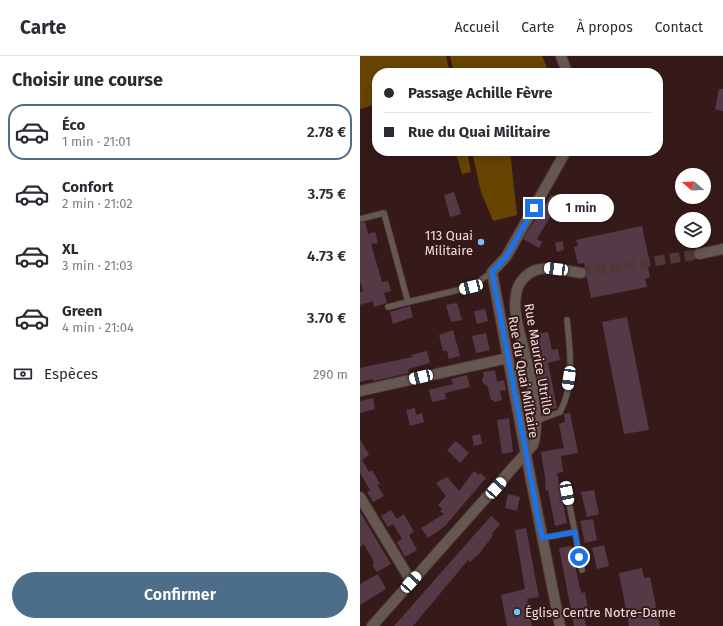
<!DOCTYPE html>
<html lang="fr">
<meta charset="utf-8">
<style>
body{margin:0;font-family:"Fira Sans",sans-serif;background:#f7f7f7;color:#2b2b33;height:100vh;display:flex;flex-direction:column;font-size:15px;white-space:nowrap}
*{box-sizing:border-box;margin:0}
p{font-size:13px;color:#7c7c81}
.icon{flex:none;width:22px;height:22px;fill:none;stroke:currentColor;stroke-width:2;stroke-linecap:round;stroke-linejoin:round}
.map{position:relative;flex:1;overflow:hidden}
.panel{display:flex;flex-direction:column;background:#fff;width:360px}
.panel>*{flex:none}
.hud{position:absolute;left:12px;top:12px;width:291px;height:88px;border-radius:16px;box-shadow:0 2px 10px #0003;display:grid;align-content:center;height:88px;padding:0 12px;background:#fff}
.needle{width:26px;rotate:289deg}
.fabs{position:absolute;left:315px;top:112px;display:grid;gap:8px}
.fabs a{display:grid;place-items:center;width:36px;height:36px;border-radius:50%;background:#fff;box-shadow:0 2px 10px #0003;font-size:20px}
.end{position:absolute;width:18px;height:18px;margin:-9px;border:5px solid #1a73e8;background:#fff;box-shadow:0 0 0 2px #fff}
.from{border-radius:50%}
.bubble{position:absolute;height:28px;border-radius:14px;background:#fff;box-shadow:0 2px 10px #0003;font-size:13px;font-weight:600;line-height:28px;text-align:center}
.car{position:absolute;width:12px;height:24px;margin:-12px -6px;border-radius:5px;box-shadow:0 0 3px 1px #0007;background:linear-gradient(#fff 24%,#345 0 40%,#fff 0 76%,#345 0 86%,#fff 0)}
.hud b{display:flex;align-items:center;gap:14px;height:38px;font-size:15px}
.hud b+b{border-top:1px solid #e1e1e2}
.hud i{width:10px;height:10px;background:#2b2b33}
ul{padding:0;list-style:none}
li{display:flex;align-items:center;gap:12px;height:56px;margin:0 8px 6px;padding:0 4px;border:2px solid transparent;border-radius:16px}
li div{flex:1}
li b{display:block;font-size:15px}
li em{font-style:normal;font-weight:600}
li.on{border-color:#4c6e8b}
li>.icon{width:36px;height:36px;stroke-width:1.5}
h2{padding:0 12px;font-size:18px;line-height:48px}
.pay{display:flex;align-items:center;gap:10px;height:44px;padding:0 12px;font-size:15px}
.pay p{margin-inline-start:auto}
.cta{display:flex;gap:8px;margin-top:auto;padding:8px 12px}
.cta a{flex:1;height:46px;border-radius:24px;background:#4c6e8b;color:#fff;font-size:16px;font-weight:600;line-height:46px;text-align:center}
header{display:flex;align-items:center;gap:24px;box-sizing:border-box;height:56px;padding:0 20px;background:#fff;border-bottom:1px solid #e1e1e2}
header strong{font-size:19px}
nav{display:flex;gap:22px;margin-inline-start:auto;font-size:14px}
main{display:flex;flex:1;min-height:0}
.map>svg:first-child{display:block}
.green{fill:#684402}
.building{fill:#563946}
.lines{fill:none;stroke-linecap:round;stroke-linejoin:round}
.tertiary-tunnel{stroke:#523737;stroke-width:10;stroke-dasharray:10 5;stroke-linecap:butt}
.service-casing{stroke:#503535;stroke-width:7}
.minor-casing{stroke:#503535;stroke-width:12}
.tertiary-casing{stroke:#503535;stroke-width:12}
.service{stroke:#655751;stroke-width:5.5}
.minor{stroke:#655751;stroke-width:10}
.tertiary{stroke:#655751;stroke-width:10}
.route{stroke:#1a73e8;stroke-width:5}
.poi-dot{fill:#74c0f6;stroke:#361a1a;stroke-width:1.5}
.labels{text-anchor:middle;stroke-width:4;stroke-linejoin:round;paint-order:stroke}
.poi-label{font-size:13px;fill:#f1dcdc;stroke:#361a1a;text-anchor:end}
.street-label{font-size:13px;fill:#f1dcdc;stroke:#361a1a}
</style>
<header>
<strong>Carte</strong>
<nav><a>Accueil</a><a>Carte</a><a>À propos</a><a>Contact</a></nav>
</header>
<main>
<section class="panel">
<h2>Choisir une course</h2>
<ul>
<li class="on"><svg class="icon" aria-label="car" viewBox="0 0 24 24"><path d="M5 17H2v-5l4-1 3-4h7l3 4 3 1v5h-3M9 17h6M6 11h13"/><circle cx="7" cy="17" r="2"/><circle cx="17" cy="17" r="2"/></svg><div><b>Éco</b><p>1 min · 21:01</p></div><em>2.78 €</em></li>
<li><svg class="icon" aria-label="car" viewBox="0 0 24 24"><path d="M5 17H2v-5l4-1 3-4h7l3 4 3 1v5h-3M9 17h6M6 11h13"/><circle cx="7" cy="17" r="2"/><circle cx="17" cy="17" r="2"/></svg><div><b>Confort</b><p>2 min · 21:02</p></div><em>3.75 €</em></li>
<li><svg class="icon" aria-label="car" viewBox="0 0 24 24"><path d="M5 17H2v-5l4-1 3-4h7l3 4 3 1v5h-3M9 17h6M6 11h13"/><circle cx="7" cy="17" r="2"/><circle cx="17" cy="17" r="2"/></svg><div><b>XL</b><p>3 min · 21:03</p></div><em>4.73 €</em></li>
<li><svg class="icon" aria-label="car" viewBox="0 0 24 24"><path d="M5 17H2v-5l4-1 3-4h7l3 4 3 1v5h-3M9 17h6M6 11h13"/><circle cx="7" cy="17" r="2"/><circle cx="17" cy="17" r="2"/></svg><div><b>Green</b><p>4 min · 21:04</p></div><em>3.70 €</em></li>
</ul>
<div class="pay"><svg class="icon" aria-label="cash" viewBox="0 0 24 24"><path d="M3 7h18v10H3z"/><circle cx="12" cy="12" r="2"/></svg>Espèces<p>290 m</p></div>
<div class="cta"><a>Confirmer</a></div>
</section>
<div class="map">
<svg width="363" height="570" viewBox="0 0 363 570">
<rect width="100%" height="100%" fill="#361a1a"/>
<g class="green">
<polygon points="0,0 86,0 90,17 17,17 17,48 0,53"/>
<polygon points="90,0 182,0 189,17 94,17"/>
<polygon points="95,95 107,95 111,116 102,118"/>
<polygon points="112,95 150,95 157,159 133,165 121,136"/>
</g>
<g class="building">
<polygon points="359,33 363,33 363,55 355,53"/>
<polygon points="94,136 101,158 90,161 84,139"/>
<polygon points="191,139 200,144 177,183 182,186 179,192 163,183"/>
<polygon points="218,142 222,163 209,166 205,144"/>
<polygon points="5,166 8,178 15,176 18,187 11,188 22,226 28,225 31,235 24,237 27,247 14,251 13,245 0,249 0,236 3,235 0,225 0,167"/>
<polygon points="282,170 289,204 287,205 290,222 285,223 287,231 231,242 224,207 218,208 214,191 218,190 216,184"/>
<polygon points="203,185 204,194 197,196 195,187"/>
<polygon points="97,247 102,264 91,266 86,249"/>
<polygon points="50,250 53,261 33,268 30,256"/>
<polygon points="125,253 128,265 117,268 114,255"/>
<polygon points="267,261 289,374 264,378 242,266"/>
<polygon points="93,274 100,300 89,303 87,295 83,295 79,279"/>
<polygon points="188,276 192,294 198,293 200,304 188,307 197,352 182,355 178,325 168,284 176,283 175,278"/>
<polygon points="126,277 130,294 116,297 112,280"/>
<polygon points="67,295 70,307 48,313 49,317 13,325 12,323 0,326 0,312 52,301 51,299"/>
<polygon points="135,314 137,326 144,324 146,334 140,335 142,344 134,346 133,344 131,344 127,329 123,328 122,322 124,321 123,316"/>
<polygon points="107,319 110,331 85,337 86,343 72,346 69,334 93,328 91,323"/>
<polygon points="13,342 15,353 0,357 0,345"/>
<polygon points="55,352 56,359 62,357 64,366 50,370 46,354"/>
<polygon points="210,357 218,397 201,400 203,416 197,417 207,467 195,470 188,434 186,435 185,428 186,427 181,396 204,392 199,368 205,366 204,358"/>
<polygon points="149,362 153,396 142,398 137,364"/>
<polygon points="120,378 122,388 114,390 112,380"/>
<polygon points="0,383 9,399 2,404 9,416 12,414 20,428 17,429 24,440 13,446 7,436 10,434 0,417"/>
<polygon points="96,385 109,397 100,407 87,394"/>
<polygon points="114,415 119,419 120,417 126,422 84,471 68,482 61,472 84,458 80,455 82,453 78,449 86,440 76,427 87,421 99,435"/>
<polygon points="234,434 239,458 227,461 221,436"/>
<polygon points="148,438 160,441 157,455 145,452"/>
<polygon points="31,454 37,463 44,458 54,476 49,479 57,494 45,501 37,486 42,483 33,468 28,471 21,460"/>
<polygon points="0,456 31,508 17,516 12,509 14,508 12,502 4,488 0,491"/>
<polygon points="131,460 140,468 131,479 134,478 119,498 110,506 108,504 53,570 34,570"/>
<polygon points="233,463 237,484 225,487 220,465"/>
<polygon points="166,472 179,541 167,543 172,570 147,570 141,539 165,533 155,474"/>
<polygon points="244,489 249,510 237,513 232,492"/>
<polygon points="211,490 220,533 222,537 225,536 229,559 224,560 226,570 214,570 199,492"/>
<polygon points="282,512 284,522 290,521 300,570 269,570 259,517"/>
<polygon points="18,518 26,533 0,549 0,528"/>
</g>
<g class="lines">
<polyline class="tertiary-tunnel" points="221,217 339,198"/>
<g class="service-casing">
<g id="service">
<polyline points="0,163 24,157 48,246 111,231 132,216"/>
<polyline points="28,251 48,246"/>
<path d="M176,365L200,356C215,328 210,294 207,264"/>
<polyline points="207,437 215,476"/>
<polyline points="182,482 215,476 222,514"/>
</g>
</g>
<g class="minor-casing">
<g id="minor">
<polyline points="201,0 207,17"/>
<polyline points="0,335 148,302"/>
<polyline points="0,441 51,525"/>
<polyline points="200,570 166,399 132,216 146,201 206,95"/>
</g>
</g>
<g class="tertiary-casing">
<g id="tertiary">
<polyline points="339,198 363,193"/>
<path d="M12,570L173,389C181,364 170,316 163,290C159,274 153,256 156,239C157,228 165,218 176,214C190,210 206,215 221,217"/>
</g>
</g>
<use href="#service" class="service"/>
<use href="#minor" class="minor"/>
<use href="#tertiary" class="tertiary"/>
</g>
<g class="lines">
<polyline class="route" points="174,152 146,201 132,216 182,482 215,476 219,501"/>
</g>
<g class="poi-dot">
<circle cx="121" cy="186" r="4"/>
<circle cx="157" cy="556" r="4"/>
</g>
<g class="labels">
<g class="poi-label">
<text x="113" y="184">113 Quai<tspan x="113" dy="15">Militaire</tspan></text>
<text x="165" y="561" text-anchor="start">Église Centre Notre-Dame</text>
</g>
<g class="street-label">
<text transform="translate(179 303) rotate(80)" y="5">Rue Maurice Utrillo</text>
<text transform="translate(164 321) rotate(80)" y="5">Rue du Quai Militaire</text>
</g>
</g>
</svg>
<div class="fabs">
<a><svg class="needle" viewBox="-14 -14 28 28"><path d="M0-13l5 13h-10z" fill="#e53935"/><path d="M0 13l5-13h-10z" fill="#7c7c81"/></svg></a>
<a><svg class="icon" aria-label="layers" viewBox="0 0 24 24"><path d="M12 4l9 5-9 5-9-5zM3 14l9 5 9-5"/></svg></a>
</div>
<i class="end from" style="left:219px;top:501px"></i>
<i class="end" style="left:174px;top:152px"></i>
<div class="bubble" style="left:188px;top:138px;width:66px">1 min</div>
<i class="car" style="left:196px;top:213px;rotate:277deg"></i>
<i class="car" style="left:111px;top:231px;rotate:256deg"></i>
<i class="car" style="left:61px;top:321px;rotate:257deg"></i>
<i class="car" style="left:209px;top:322px;rotate:188deg"></i>
<i class="car" style="left:136px;top:432px;rotate:42deg"></i>
<i class="car" style="left:207px;top:437px;rotate:169deg"></i>
<i class="car" style="left:51px;top:526px;rotate:42deg"></i>
<div class="hud">
<b><i class="from"></i>Passage Achille Fèvre</b>
<b><i></i>Rue du Quai Militaire</b>
</div>
</div>
</main>
